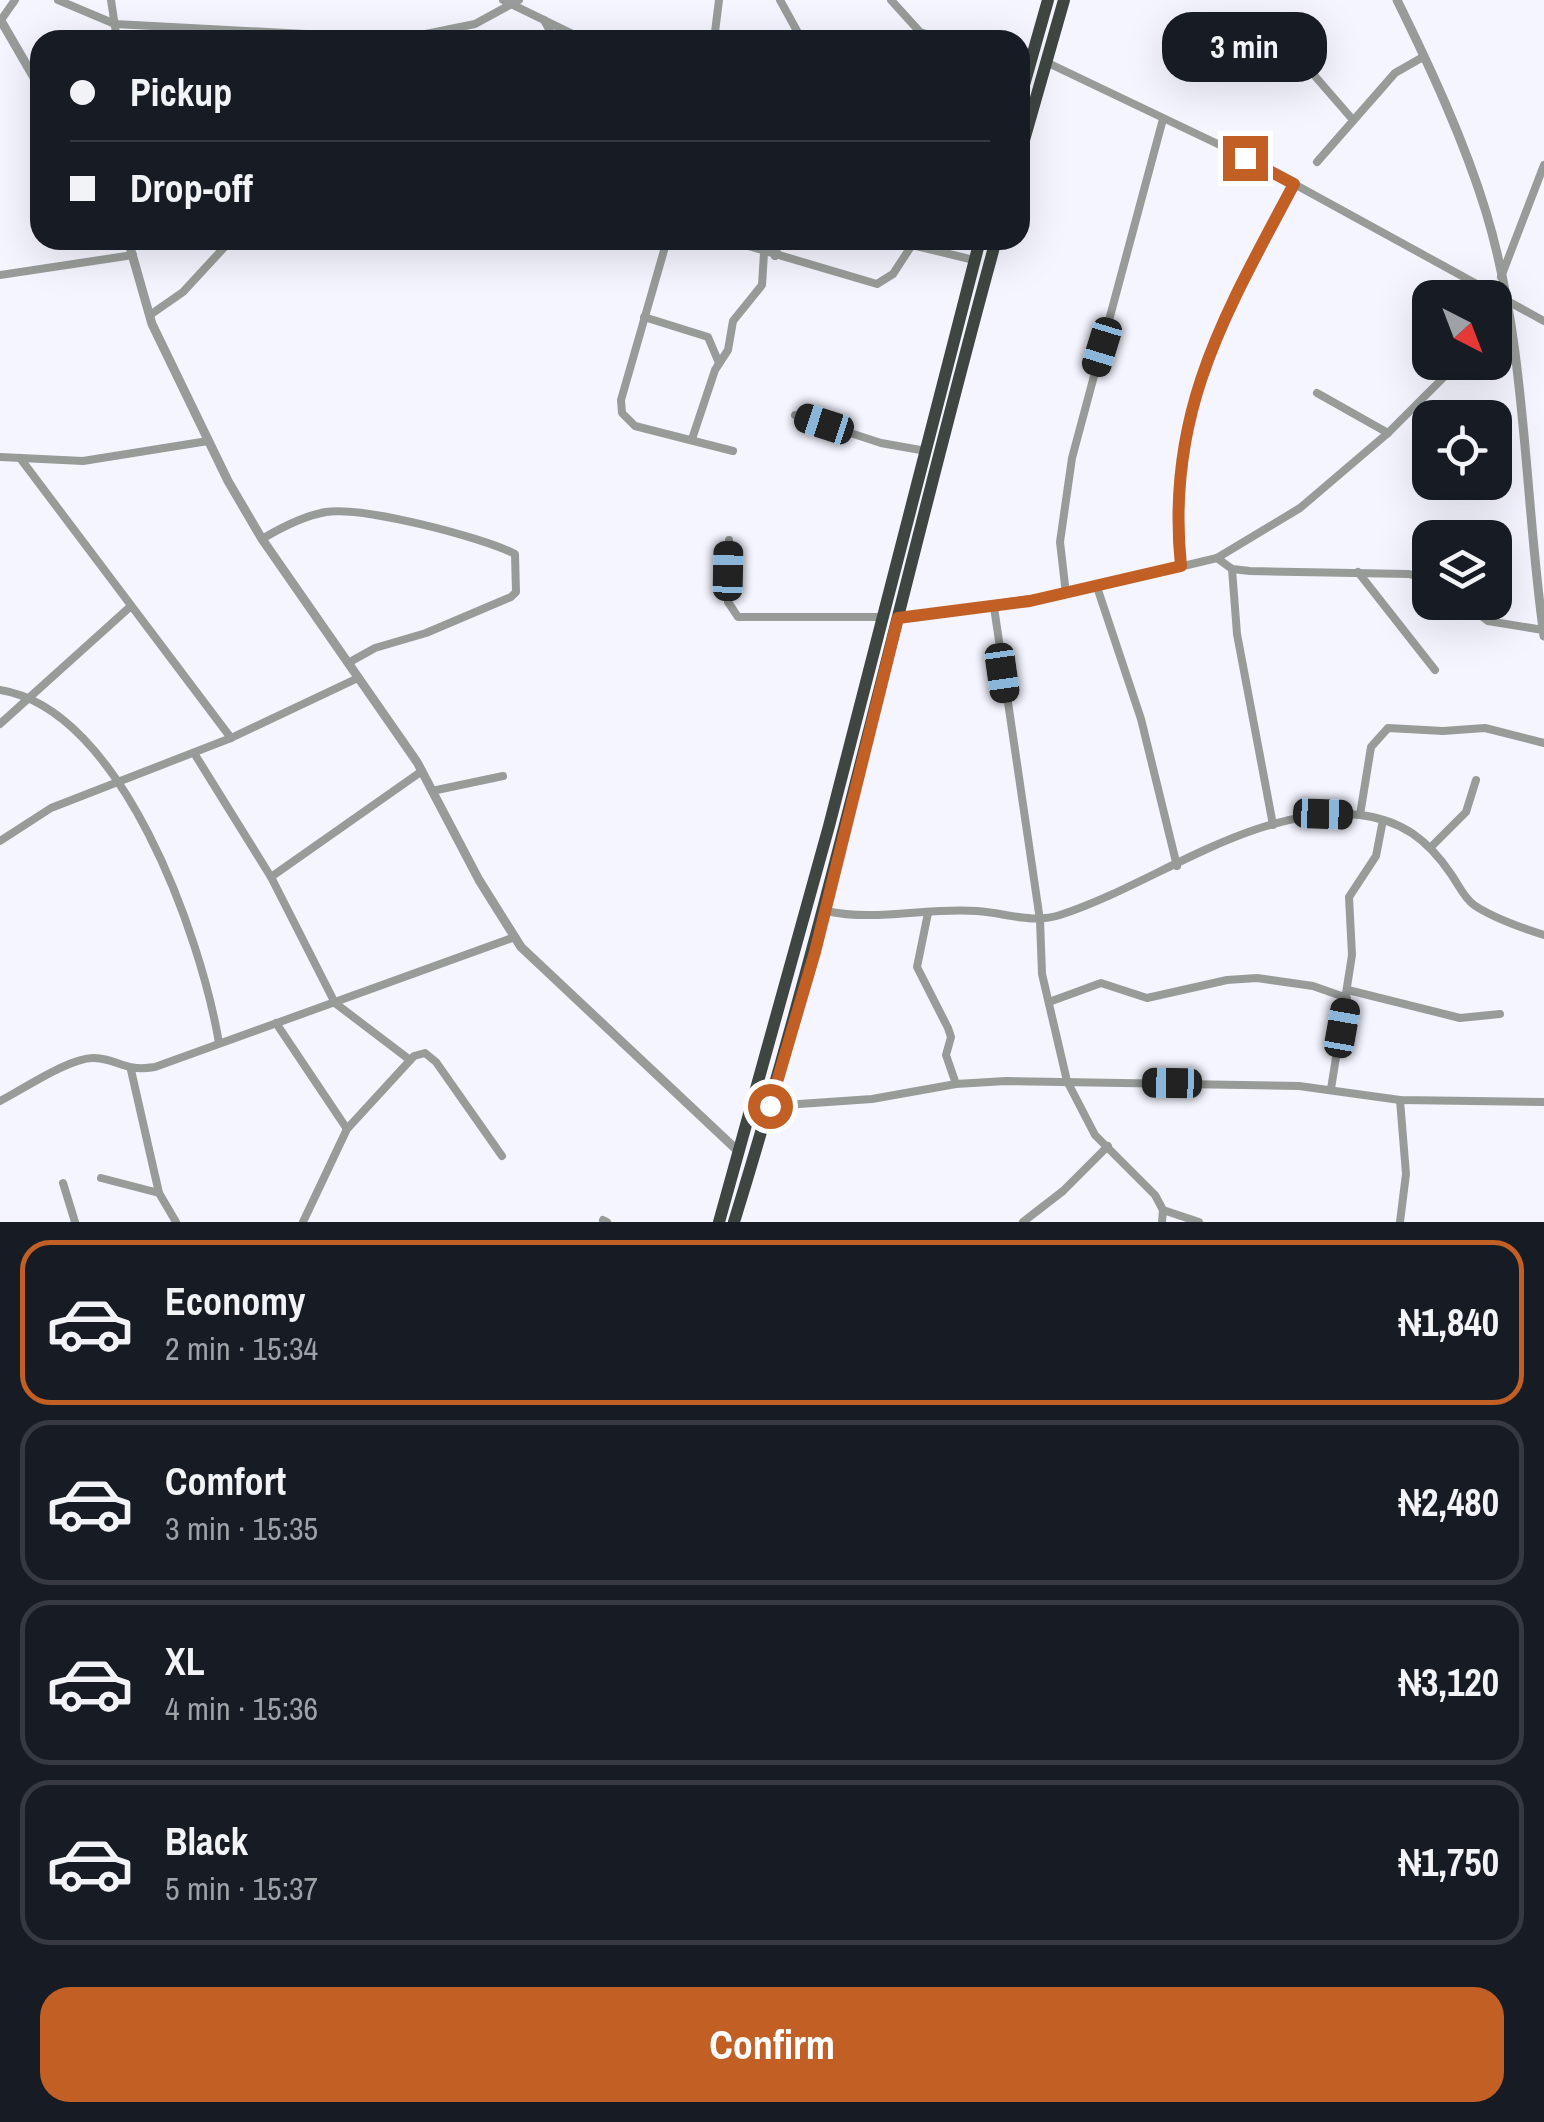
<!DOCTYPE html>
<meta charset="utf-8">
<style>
body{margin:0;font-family:"Archivo Narrow",sans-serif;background:#242831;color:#f1f3f6;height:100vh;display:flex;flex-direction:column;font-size:38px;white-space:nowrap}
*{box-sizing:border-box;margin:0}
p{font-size:32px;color:#9ea1a6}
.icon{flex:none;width:55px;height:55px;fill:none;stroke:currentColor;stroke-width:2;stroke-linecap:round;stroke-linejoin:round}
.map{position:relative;height:1222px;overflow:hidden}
.sheet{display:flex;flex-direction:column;background:#171b24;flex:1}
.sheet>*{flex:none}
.guide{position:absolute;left:30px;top:30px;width:1000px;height:220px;border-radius:30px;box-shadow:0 10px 40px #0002;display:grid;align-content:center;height:220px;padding:0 40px;background:#171b24}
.needle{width:65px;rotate:138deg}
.tools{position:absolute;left:1412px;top:280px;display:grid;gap:20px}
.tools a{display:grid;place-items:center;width:100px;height:100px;border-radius:20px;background:#171b24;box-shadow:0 10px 40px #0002;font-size:50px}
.end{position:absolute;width:45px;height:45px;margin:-22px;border:12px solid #c15f24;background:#fff;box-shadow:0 0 0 5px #fff}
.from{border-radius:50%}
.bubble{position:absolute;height:70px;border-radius:30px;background:#171b24;box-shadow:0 10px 40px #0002;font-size:32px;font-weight:700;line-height:70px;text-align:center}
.car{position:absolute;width:30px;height:60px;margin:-30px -15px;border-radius:12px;box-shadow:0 0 8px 2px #0007;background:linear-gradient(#222 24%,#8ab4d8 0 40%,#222 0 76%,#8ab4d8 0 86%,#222 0)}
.guide b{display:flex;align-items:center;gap:35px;height:95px;font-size:38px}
.guide b+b{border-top:2px solid #363941}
.guide i{width:25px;height:25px;background:#f1f3f6}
ul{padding:18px 0 0;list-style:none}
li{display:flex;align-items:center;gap:30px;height:165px;margin:0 20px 15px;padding:0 20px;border:5px solid #363941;border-radius:30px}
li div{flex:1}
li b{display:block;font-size:38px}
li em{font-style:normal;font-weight:700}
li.on{border-color:#c15f24}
li>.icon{width:90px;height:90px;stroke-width:1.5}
.cta{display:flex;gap:20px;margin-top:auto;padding:20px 40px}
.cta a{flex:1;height:115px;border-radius:30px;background:#c15f24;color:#fff;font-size:40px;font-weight:700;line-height:115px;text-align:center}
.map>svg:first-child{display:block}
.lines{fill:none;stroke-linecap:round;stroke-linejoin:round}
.minor{stroke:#979c99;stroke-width:8}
.tertiary{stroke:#979c99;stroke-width:9}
.trunk{stroke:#3f4642;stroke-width:12}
.route{stroke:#c15f24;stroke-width:12}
</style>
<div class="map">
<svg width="1544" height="1222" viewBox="0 0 1544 1222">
<rect width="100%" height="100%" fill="#f4f5ff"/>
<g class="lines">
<g class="minor">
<polyline points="58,0 115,24 401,39 475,24 519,0"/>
<polyline points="111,0 117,40"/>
<polyline points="503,0 585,40"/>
<polyline points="780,0 802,40"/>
<polyline points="891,0 920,32 945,40"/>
<polyline points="1,20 15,0"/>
<polyline points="544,20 555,40"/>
<polyline points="714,40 719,0"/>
<polyline points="1299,49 1314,75 1353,120"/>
<polyline points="1046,62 1245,157 1544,321"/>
<polyline points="1317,162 1395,73 1423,57"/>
<polyline points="667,240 621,400 622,413 635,426 733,451"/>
<polyline points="728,240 877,284 893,274 912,245"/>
<polyline points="912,245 974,260"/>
<polyline points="775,256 779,240"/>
<polyline points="0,275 133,255"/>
<polyline points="1501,277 1544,165"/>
<polyline points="1495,314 1504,303"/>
<polyline points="150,315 183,292 231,240"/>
<polyline points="644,317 708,337 719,363"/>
<polyline points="1317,393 1388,433"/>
<polyline points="795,415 881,443 926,451"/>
<polyline points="692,439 715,370 728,350 733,321 762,285 764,253"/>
<polyline points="0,457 83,461 208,441"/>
<polyline points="20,458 231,738"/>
<path d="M262,539C282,527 303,516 326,512C362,506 482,537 515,554L516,592L511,597L426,633L375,648L348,663"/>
<polyline points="729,540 728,602 738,617 882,617"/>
<polyline points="1217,558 1232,569 1250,571 1409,574 1430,580"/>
<path d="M1181,566C1165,411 1224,316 1294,184"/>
<polyline points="1232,569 1237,634 1273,825"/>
<polyline points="1358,572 1435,670"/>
<polyline points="1097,587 1141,719 1177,866"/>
<polyline points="1066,594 1060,542 1072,458 1163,119"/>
<polyline points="1463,602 1488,621 1543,630"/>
<polyline points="994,607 1040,920 1042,974 1067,1081 1095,1135 1155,1195 1163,1210 1162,1222"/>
<polyline points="898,618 1066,594 1217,558 1300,508 1388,433 1459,362"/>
<path d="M0,690C122,709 201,937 219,1043"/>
<polyline points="0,724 131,606"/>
<polyline points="194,753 271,877 335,1003 410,1060"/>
<polyline points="432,791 503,776"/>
<polyline points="1360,815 1371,747 1388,728 1443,731 1485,728 1544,743"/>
<polyline points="0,841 51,808 231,738 358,678"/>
<polyline points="1431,847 1466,812 1476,780"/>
<polyline points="271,877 422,771"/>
<path d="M826,911C876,922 927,907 977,911C1006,913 1032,924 1060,915C1156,884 1254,804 1360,815C1402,820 1428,840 1451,874C1458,884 1464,898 1474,905C1493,918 1522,928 1544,935"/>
<polyline points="928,913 917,967 948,1028 951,1037 946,1055 956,1084"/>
<polyline points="1348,990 1460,1018 1500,1014"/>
<polyline points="1049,1002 1101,983 1147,998 1227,980 1257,978 1313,986 1347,998"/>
<polyline points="276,1023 347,1129"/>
<polyline points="131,1070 159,1193 176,1222"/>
<polyline points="1331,1089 1352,955 1349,897 1376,856 1383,820"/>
<path d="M0,1101C22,1090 70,1057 94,1058C120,1059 122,1072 155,1067L515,937"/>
<polyline points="770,1106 872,1099 956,1084 1006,1081 1299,1086 1400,1100 1544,1102"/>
<polyline points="101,1178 159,1193"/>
<polyline points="63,1183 75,1222"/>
<polyline points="1163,1210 1199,1222"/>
<polyline points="603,1220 607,1222"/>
<polyline points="303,1222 347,1129 414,1056 425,1053 436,1062 502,1156"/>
<polyline points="1023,1222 1063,1191 1108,1146"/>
<polyline points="1400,1222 1406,1174 1400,1100"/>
</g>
<g class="tertiary">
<path d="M1397,0C1430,67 1464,140 1486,212C1527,347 1524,497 1544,636"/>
<polyline points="0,19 40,88"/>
<polyline points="128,240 152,324 228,481 262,539 417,762 479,880 521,947 739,1152"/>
</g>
<g class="trunk">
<polyline points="1020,99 1048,0"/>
<polyline points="1020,154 1064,0"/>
<polyline points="719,1222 829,826 980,240"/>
<path d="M734,1222C834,898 906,567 996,240"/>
</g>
</g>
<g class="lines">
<path class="route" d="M770,1106L815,952L898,618L1030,601L1181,566C1165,413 1225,314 1294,184L1245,158"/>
</g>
</svg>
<div class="tools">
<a><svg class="needle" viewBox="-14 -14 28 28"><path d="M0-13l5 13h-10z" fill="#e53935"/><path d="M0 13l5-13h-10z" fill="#9ea1a6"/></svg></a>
<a><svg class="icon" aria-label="locate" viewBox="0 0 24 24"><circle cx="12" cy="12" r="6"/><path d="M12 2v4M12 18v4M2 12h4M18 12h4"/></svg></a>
<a><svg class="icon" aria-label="layers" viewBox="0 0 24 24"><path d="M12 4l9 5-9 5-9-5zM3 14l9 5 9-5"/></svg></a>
</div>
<i class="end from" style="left:770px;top:1106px"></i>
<i class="end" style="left:1245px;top:158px"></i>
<div class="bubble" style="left:1162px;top:12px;width:165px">3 min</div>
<i class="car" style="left:1102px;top:347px;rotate:197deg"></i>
<i class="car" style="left:824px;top:424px;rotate:288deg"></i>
<i class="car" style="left:728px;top:571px;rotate:1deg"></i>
<i class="car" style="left:1002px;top:673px;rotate:172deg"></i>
<i class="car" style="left:1323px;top:814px;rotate:92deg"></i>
<i class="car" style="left:1342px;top:1028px;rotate:10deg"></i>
<i class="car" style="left:1172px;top:1083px;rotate:271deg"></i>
<div class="guide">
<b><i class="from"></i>Pickup</b>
<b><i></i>Drop-off</b>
</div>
</div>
<section class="sheet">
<ul>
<li class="on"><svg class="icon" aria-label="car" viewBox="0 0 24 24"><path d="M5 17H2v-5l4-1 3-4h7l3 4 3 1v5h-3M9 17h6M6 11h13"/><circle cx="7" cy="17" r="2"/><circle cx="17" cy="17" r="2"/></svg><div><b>Economy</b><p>2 min · 15:34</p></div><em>₦1,840</em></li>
<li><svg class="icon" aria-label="car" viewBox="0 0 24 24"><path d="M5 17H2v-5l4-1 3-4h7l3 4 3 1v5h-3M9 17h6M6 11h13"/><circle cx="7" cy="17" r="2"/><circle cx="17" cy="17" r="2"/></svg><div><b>Comfort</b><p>3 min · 15:35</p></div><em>₦2,480</em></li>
<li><svg class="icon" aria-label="car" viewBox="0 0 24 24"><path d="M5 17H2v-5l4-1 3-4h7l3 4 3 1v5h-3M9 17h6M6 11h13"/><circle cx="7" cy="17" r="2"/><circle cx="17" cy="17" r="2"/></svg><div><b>XL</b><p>4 min · 15:36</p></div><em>₦3,120</em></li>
<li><svg class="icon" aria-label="car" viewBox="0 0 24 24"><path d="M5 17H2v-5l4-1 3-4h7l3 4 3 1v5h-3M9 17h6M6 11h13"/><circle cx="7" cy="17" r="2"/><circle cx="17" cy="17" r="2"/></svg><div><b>Black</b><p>5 min · 15:37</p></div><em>₦1,750</em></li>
</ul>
<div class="cta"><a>Confirm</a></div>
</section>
